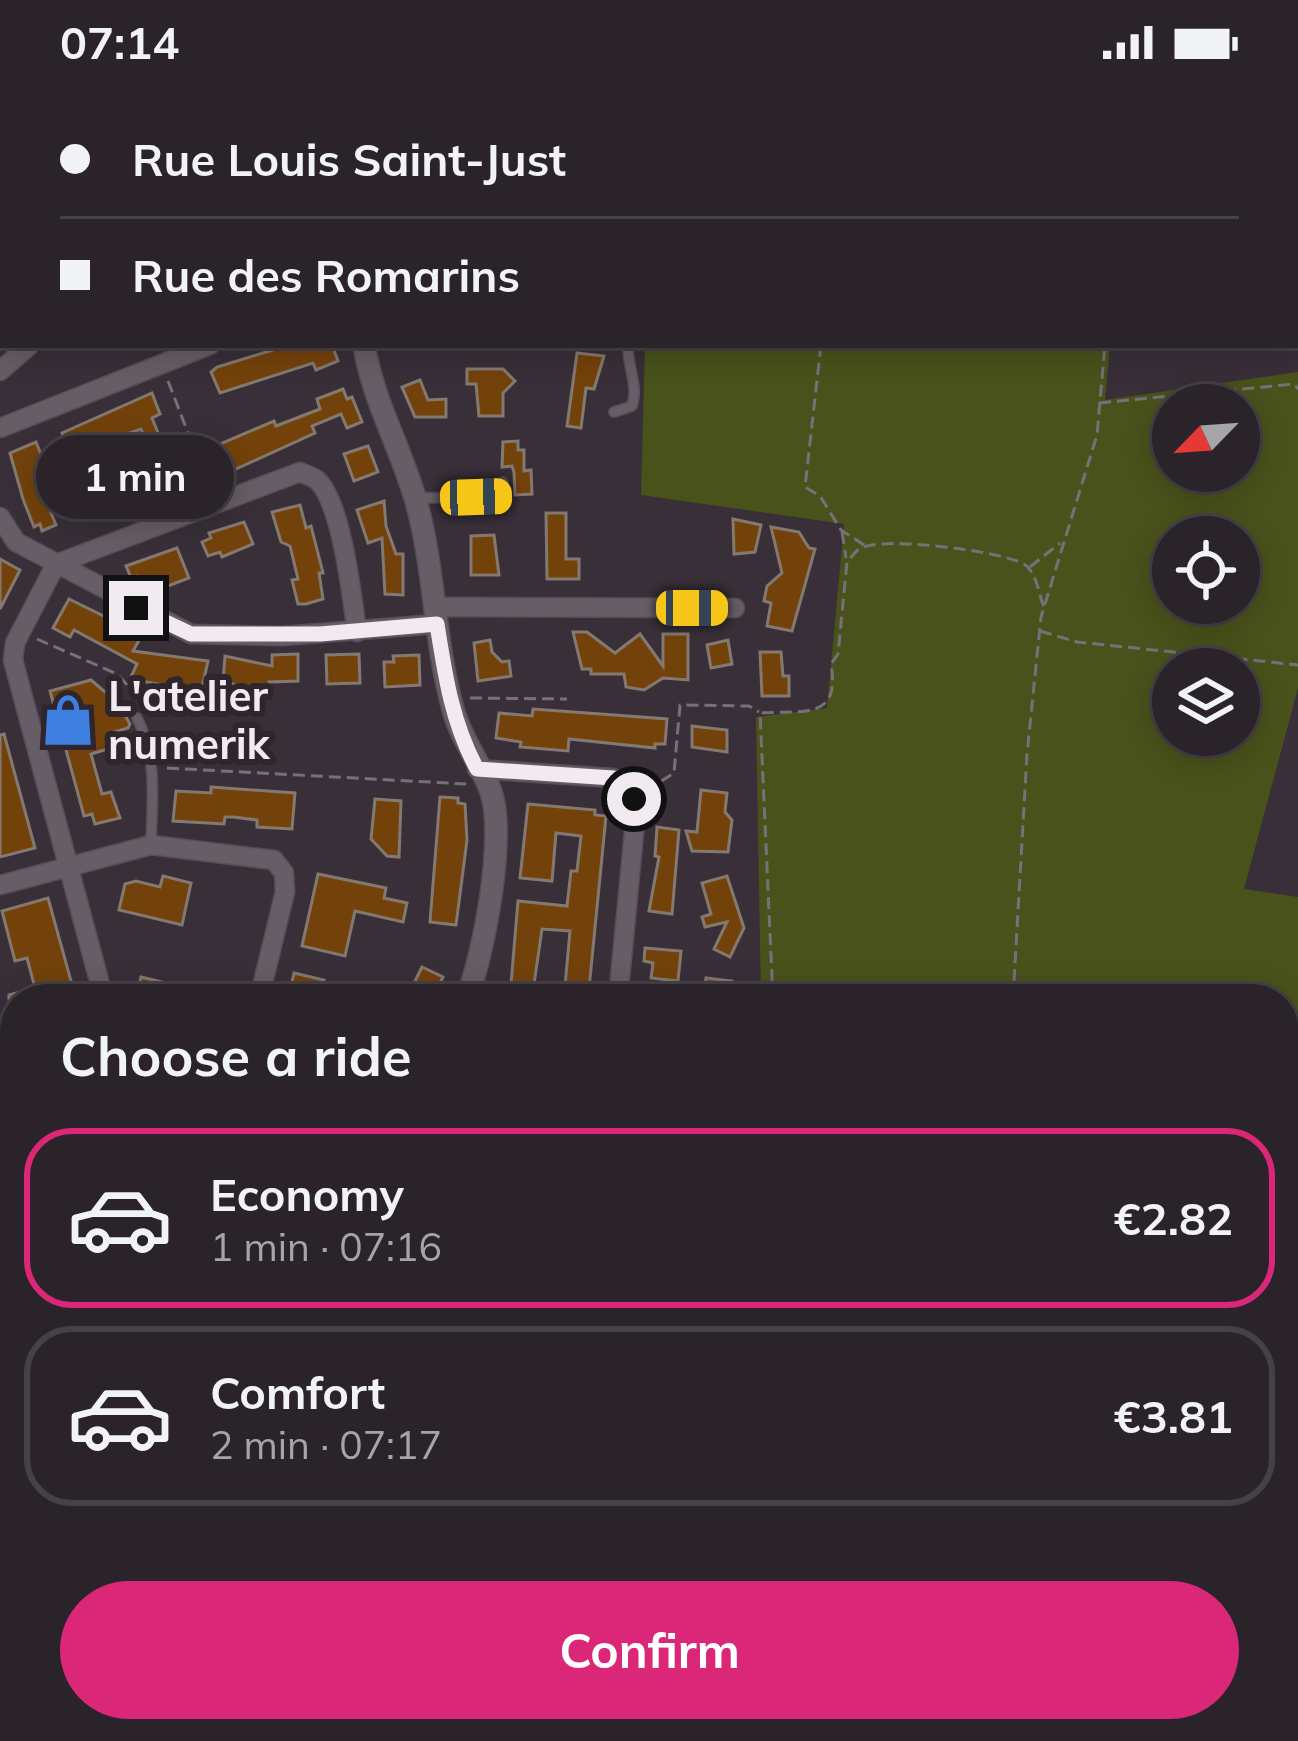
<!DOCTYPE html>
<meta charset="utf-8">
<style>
body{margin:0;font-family:Mulish,sans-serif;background:#322b32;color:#f1f3f6;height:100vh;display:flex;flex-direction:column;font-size:45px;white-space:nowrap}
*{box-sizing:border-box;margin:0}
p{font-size:39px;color:#a5a4a8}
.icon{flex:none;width:66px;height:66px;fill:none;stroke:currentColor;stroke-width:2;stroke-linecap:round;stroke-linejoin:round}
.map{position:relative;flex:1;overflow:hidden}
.panel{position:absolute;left:0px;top:900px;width:1299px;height:759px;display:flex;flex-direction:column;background:#2a232a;border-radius:48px 48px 0 0;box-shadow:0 6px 30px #0003,0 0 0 3px #464047}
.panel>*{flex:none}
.guide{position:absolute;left:0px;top:0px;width:1299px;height:264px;box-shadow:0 6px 30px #0003,0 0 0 3px #464047;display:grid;align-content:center;height:264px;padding:0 60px;background:#2a232a}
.needle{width:78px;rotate:245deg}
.fabs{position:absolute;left:1152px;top:300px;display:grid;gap:24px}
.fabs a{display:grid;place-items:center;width:108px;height:108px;border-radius:50%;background:#2a232a;box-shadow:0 6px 30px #0003,0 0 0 3px #464047;font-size:60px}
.end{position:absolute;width:54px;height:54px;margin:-27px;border:15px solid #f1ebf1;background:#111;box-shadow:0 0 0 6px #111}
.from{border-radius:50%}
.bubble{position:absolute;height:84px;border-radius:42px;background:#2a232a;box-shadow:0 6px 30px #0003,0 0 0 3px #464047;font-size:39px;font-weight:700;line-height:84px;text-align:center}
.car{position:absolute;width:36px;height:72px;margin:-36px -18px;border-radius:15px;box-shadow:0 0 9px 3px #0007;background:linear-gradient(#f5c518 24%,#345 0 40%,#f5c518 0 76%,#345 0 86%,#f5c518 0)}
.guide b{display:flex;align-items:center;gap:42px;height:114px;font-size:45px}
.guide b+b{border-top:3px solid #464047}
.guide i{width:30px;height:30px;background:#f1f3f6}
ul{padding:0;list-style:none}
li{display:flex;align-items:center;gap:36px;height:180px;margin:0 24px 18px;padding:0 36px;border:6px solid #464047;border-radius:48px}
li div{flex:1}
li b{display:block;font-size:45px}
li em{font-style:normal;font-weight:700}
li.active{border-color:#db2777}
li>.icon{width:108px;height:108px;stroke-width:1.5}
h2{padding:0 60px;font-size:54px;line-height:144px}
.button{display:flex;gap:24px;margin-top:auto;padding:24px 60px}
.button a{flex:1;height:138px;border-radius:72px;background:#db2777;color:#fff;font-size:48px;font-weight:700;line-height:138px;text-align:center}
.status{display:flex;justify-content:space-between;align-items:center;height:84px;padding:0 60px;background:#2a232a;direction:ltr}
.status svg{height:33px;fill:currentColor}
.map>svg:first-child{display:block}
.green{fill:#49521b;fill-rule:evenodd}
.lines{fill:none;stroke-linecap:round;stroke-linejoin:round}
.stream{stroke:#001d4b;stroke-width:4.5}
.building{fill:#73420b;stroke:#847970;stroke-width:3}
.service-casing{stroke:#564e56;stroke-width:12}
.minor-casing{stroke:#564e56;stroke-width:21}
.tertiary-casing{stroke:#564e56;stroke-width:24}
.path{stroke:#787078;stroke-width:3;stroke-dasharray:12 6;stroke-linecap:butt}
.service{stroke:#675d66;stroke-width:9}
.minor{stroke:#675d66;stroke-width:18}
.tertiary{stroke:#675d66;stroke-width:21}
.route{stroke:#f1ebf1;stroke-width:15}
.labels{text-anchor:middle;stroke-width:12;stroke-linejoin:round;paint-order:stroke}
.poi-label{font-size:42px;font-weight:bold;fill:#f1ebf1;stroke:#2e252d;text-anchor:start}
</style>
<div class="status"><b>07:14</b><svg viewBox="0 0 49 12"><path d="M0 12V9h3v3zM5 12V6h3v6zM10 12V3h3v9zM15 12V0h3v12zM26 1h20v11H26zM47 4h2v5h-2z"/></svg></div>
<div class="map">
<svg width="1298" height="1657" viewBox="0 0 1298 1657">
<rect width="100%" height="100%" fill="#382f38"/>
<g class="green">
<polygon points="781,0 1135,0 776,3"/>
<path d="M645,261H1110L1105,316L1298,288V604L1244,805L1298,813V1286L1284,1279V915H761L756,633L827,624L844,440L641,411ZM1239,321V387H1173V321ZM1173,453H1239V519H1173ZM1239,585V651H1173V585Z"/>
<polygon points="0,1073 15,1074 15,1114 0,1114"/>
</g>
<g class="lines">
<polyline class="stream" points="745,1657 745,1644"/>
</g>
<g class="building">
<polygon points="289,261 332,261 338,277 316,286 313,279 220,309 211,288 217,283"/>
<polygon points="577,269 604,272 594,305 586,304 581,344 567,342"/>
<polygon points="467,285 503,285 515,297 503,309 503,332 479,332 476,300 467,300"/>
<polygon points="420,296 428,316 446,315 446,333 415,333 402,303"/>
<polygon points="343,305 347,315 352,313 362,338 347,344 341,330 312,342 315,349 223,391 213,363 274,337 276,342 320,325 317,315"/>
<polygon points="152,309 160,330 152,334 171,380 179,377 190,404 100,434 91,413 157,384 141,345 70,369 62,349"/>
<polygon points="518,357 518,366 524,366 524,387 531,386 532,410 515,411 514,388 512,382 502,383 503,358"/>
<polygon points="36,358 45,380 39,382 48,405 42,407 56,441 42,447 40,440 34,443 23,415 10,369"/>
<polygon points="368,362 378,388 354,397 344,370"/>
<polygon points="384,417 386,442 396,470 403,470 403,511 385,510 382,454 368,459 357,426"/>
<polygon points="300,421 306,444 311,442 323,489 319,489 323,515 306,520 298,520 292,496 298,495 290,462 281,458 272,428"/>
<polygon points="546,429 566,429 566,475 579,475 579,495 547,495"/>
<polygon points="733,435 761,441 755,468 734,470"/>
<polygon points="244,438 253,460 222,473 220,468 208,472 202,458 211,454 209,449"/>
<polygon points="771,443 799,448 809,464 815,465 792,547 767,542 771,519 764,517 767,502 782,489"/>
<polygon points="494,451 499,491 471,491 471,452"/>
<polygon points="177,464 189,494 168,502 164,493 141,502 137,492 131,494 126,482"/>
<polygon points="0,475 20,486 0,525"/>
<polygon points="69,515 142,551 133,567 208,577 201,608 130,595 137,580 74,546 70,553 53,544"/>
<polygon points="573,548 587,548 615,569 640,550 663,582 663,550 688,550 688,596 663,594 644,606 626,603 624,590 591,590 591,585 582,585"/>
<polygon points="490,556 492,568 502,578 509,577 511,592 478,597 474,559"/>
<polygon points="728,556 732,580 711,584 707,561"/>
<polygon points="760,568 781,568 783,592 789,592 789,612 762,612"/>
<polygon points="298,570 298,597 269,598 269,609 223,598 225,572 272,582 272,571"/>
<polygon points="359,570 360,599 327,600 326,571"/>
<polygon points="419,571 420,601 385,603 384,578 394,578 393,572"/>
<polygon points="91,596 118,619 130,640 128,644 114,648 116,657 108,665 91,670 102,710 111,708 120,734 95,740 92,730 84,732 50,607"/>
<polygon points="533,625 667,635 665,660 655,660 655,664 569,655 568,667 520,663 521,658 496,654 499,629 532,632"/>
<polygon points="692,642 727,646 727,668 692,663"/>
<polygon points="4,650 35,764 0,773 0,651"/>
<polygon points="211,703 295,709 292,745 257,743 257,736 233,733 225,733 224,740 173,737 176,707 211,709"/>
<polygon points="701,706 727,709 725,728 732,736 728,768 692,767 686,747 697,748"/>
<polygon points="440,713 458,714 458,719 465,720 467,756 456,841 430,838"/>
<polygon points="375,715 401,717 399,773 387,772 371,755"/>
<polygon points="528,720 595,726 595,731 606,732 588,915 564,913 570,847 542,845 532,914 510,912 518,817 567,822 571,787 577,787 581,752 556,749 552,797 520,794"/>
<polygon points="657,743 679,746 672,830 649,827 659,773 655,772"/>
<polygon points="318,790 386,804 384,814 407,819 403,838 355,827 345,872 302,862"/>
<polygon points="163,792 191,799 182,841 119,826 125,800 136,797 160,803"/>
<polygon points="727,792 744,844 730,873 714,865 727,838 705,843 702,833 711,830 702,799"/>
<polygon points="48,814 76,915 9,915 9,911 35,904 27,874 15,877 2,827"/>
<polygon points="645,864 681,867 678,897 651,894 653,879 644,877"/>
<polygon points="422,883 443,893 437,906 451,915 406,915"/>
<polygon points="294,889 324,896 319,915 288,915"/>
<polygon points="141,893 175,901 172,915 136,915"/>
<polygon points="706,894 732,897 731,915 704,915"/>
<polygon points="201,902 236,910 235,915 198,915"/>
<polygon points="3,1011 15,1012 15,1049 1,1048"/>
<polygon points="402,1644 446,1644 446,1654 403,1657"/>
</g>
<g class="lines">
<g class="service-casing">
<g id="service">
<path d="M614,328L632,322C639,301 627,283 628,261"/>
<polyline points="415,414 502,413 503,398"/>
<path d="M137,634C158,675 152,716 151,761"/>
</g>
</g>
<g class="minor-casing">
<g id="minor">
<polyline points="757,3 762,0"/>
<polyline points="0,57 3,62"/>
<polyline points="0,128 3,125"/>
<polyline points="0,287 30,261"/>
<polyline points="0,344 210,261"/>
<polyline points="0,433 16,458 191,550 282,552 437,540"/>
<polyline points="435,523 735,524"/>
<path d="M477,685L613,694C628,699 633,713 636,728L618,915"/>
<polyline points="0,801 151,761 274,776 284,789 285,808 259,915"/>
<path d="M104,915L13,576L15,559L56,480L300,388C305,390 313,393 317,396C342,419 352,514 357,548"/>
<polyline points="627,1644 633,1657"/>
</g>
</g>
<g class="tertiary-casing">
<g id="tertiary">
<polyline points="273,0 277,3"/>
<polyline points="217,3 217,0"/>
<path d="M364,261C373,317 401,364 416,417C435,485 434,557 453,625C461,656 481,679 491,708C506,751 484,873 466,915"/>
<polyline points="0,1063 15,1064"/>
<polyline points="1284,1300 1298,1306"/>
<polyline points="462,1657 481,1654 492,1657"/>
</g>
</g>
<g class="path">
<polyline points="1273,0 1273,3"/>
<polyline points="852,3 852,0"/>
<polyline points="1131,3 1131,0"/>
<polyline points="1296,86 1298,85"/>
<polyline points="1296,156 1298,168"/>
<polyline points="821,261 805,403 820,412 841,446 867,463"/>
<polyline points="168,297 210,406"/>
<polyline points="1099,319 1294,300 1298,305"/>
<polyline points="842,448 846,474"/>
<polyline points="1030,483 1060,459"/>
<polyline points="1040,547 1077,558 1298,581"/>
<polyline points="37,555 117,590 146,621 144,624"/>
<polyline points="470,614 567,615"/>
<polyline points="167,684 466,700"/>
<polyline points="646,707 674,689 680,621 749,622 759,628"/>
<path d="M773,915L760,629C803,626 841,637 831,580L838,570L847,478C852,473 855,467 861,464C885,452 1000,467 1024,480C1037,488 1038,509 1044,523"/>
<polyline points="1013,915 1027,670 1041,533 1097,351 1105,261"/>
<polyline points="1284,1612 1298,1615"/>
<polyline points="386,1644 387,1657"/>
<polyline points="887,1657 891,1644"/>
<polyline points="1237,1657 1237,1644"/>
</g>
<use href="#service" class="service"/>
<use href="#minor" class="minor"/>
<use href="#tertiary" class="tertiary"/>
</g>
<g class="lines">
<path class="route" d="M136,524L191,550H320L437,540C445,591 452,639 477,685L613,694L627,703L634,715"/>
</g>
<defs>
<g id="shop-bare" transform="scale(4.14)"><path d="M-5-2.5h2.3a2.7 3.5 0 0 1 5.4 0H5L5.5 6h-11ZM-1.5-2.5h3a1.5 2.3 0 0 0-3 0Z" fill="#3f7fe0" stroke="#2e252d" stroke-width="2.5" paint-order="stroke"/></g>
</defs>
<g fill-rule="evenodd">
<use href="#shop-bare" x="68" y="636"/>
</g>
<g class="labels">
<g class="poi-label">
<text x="108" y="627">L'atelier<tspan x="108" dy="48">numerik</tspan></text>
</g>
</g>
</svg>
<div class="fabs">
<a><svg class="needle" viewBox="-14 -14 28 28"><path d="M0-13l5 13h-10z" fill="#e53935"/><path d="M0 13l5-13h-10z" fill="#a5a4a8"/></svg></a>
<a><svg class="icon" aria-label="locate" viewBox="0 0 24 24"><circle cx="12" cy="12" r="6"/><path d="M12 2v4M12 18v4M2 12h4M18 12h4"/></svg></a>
<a><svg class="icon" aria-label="layers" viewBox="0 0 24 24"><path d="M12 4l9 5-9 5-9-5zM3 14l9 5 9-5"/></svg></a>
</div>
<i class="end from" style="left:634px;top:715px"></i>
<i class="end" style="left:136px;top:524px"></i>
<div class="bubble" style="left:36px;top:351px;width:198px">1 min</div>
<i class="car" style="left:476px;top:413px;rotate:88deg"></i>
<i class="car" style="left:692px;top:524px;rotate:90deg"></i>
<div class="guide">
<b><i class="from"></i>Rue Louis Saint-Just</b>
<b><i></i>Rue des Romarins</b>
</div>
<section class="panel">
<h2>Choose a ride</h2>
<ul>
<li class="active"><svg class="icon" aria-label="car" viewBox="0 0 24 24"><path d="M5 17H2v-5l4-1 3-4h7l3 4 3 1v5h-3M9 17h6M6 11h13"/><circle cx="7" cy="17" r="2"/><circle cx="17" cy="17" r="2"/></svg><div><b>Economy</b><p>1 min · 07:16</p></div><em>€2.82</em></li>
<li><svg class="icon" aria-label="car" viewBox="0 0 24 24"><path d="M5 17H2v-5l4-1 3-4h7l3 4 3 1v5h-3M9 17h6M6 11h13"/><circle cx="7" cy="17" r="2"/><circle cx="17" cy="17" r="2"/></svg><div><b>Comfort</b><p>2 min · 07:17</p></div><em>€3.81</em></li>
</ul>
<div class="button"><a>Confirm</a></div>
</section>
</div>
